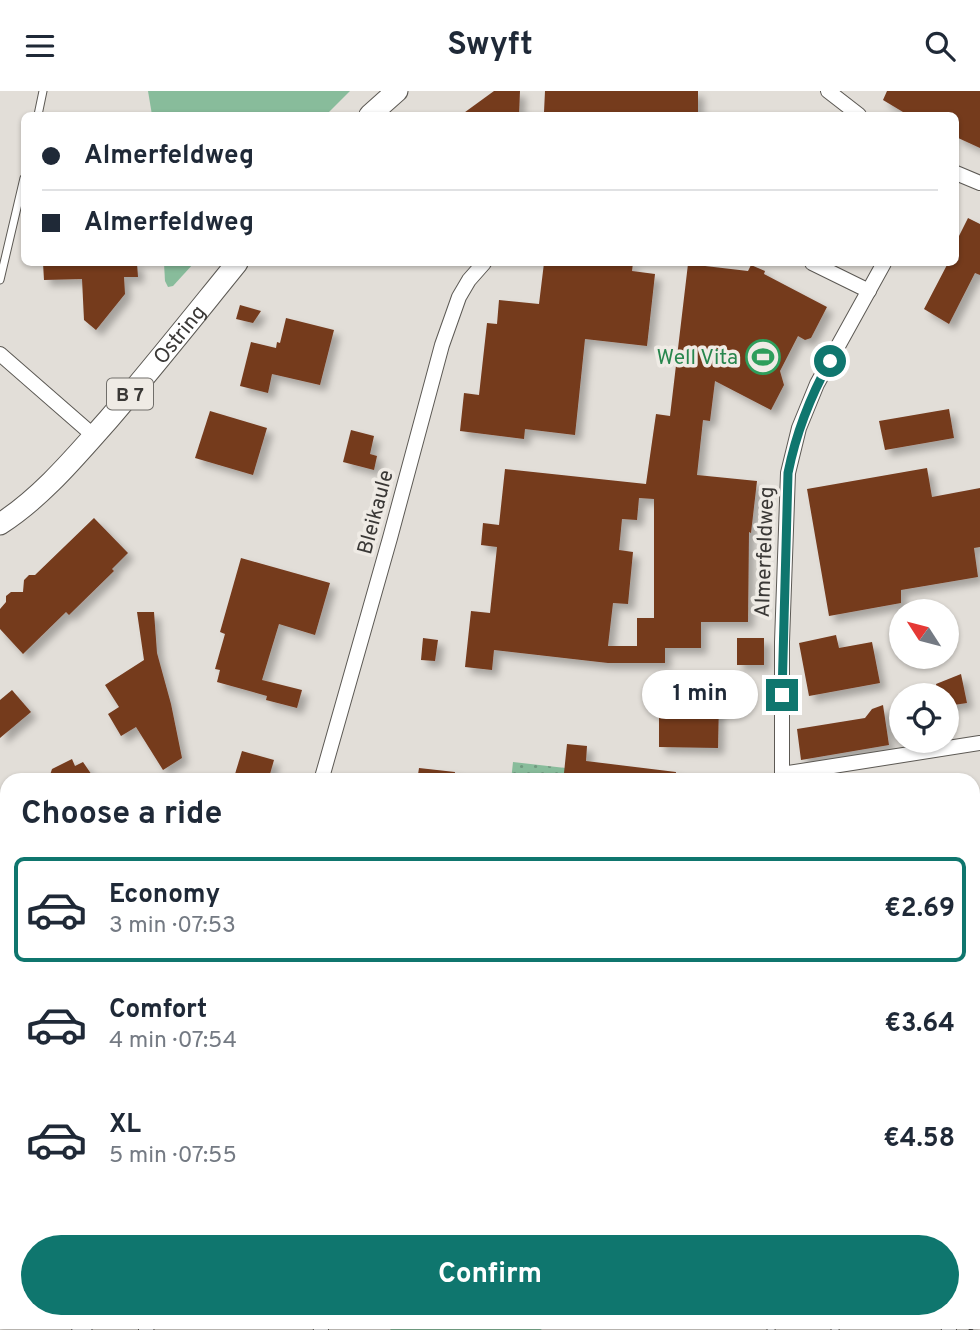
<!DOCTYPE html>
<meta charset="utf-8">
<style>
body{margin:0;font-family:Overpass,sans-serif;background:#f6f6f7;color:#1f2937;height:100vh;display:flex;flex-direction:column;font-size:26px;white-space:nowrap}
*{box-sizing:border-box;margin:0}
p{font-size:23px;color:#747a83}
.icon{flex:none;width:38px;height:38px;fill:none;stroke:currentColor;stroke-width:2;stroke-linecap:round;stroke-linejoin:round}
.map{position:relative;flex:1;overflow:hidden}
.panel{position:absolute;left:0px;top:682px;width:980px;height:556px;display:flex;flex-direction:column;background:#fff;border-radius:21px 21px 0 0;box-shadow:0 2px 5px #0004}
.panel>*{flex:none}
.banner{position:absolute;left:21px;top:21px;width:938px;height:154px;border-radius:10px;box-shadow:0 2px 5px #0004;display:grid;align-content:center;height:154px;padding:0 21px;background:#fff}
.needle{width:46px;rotate:306deg}
.fabs{position:absolute;left:889px;top:508px;display:grid;gap:14px}
.fabs a{display:grid;place-items:center;width:70px;height:70px;border-radius:50%;background:#fff;box-shadow:0 2px 5px #0004;font-size:35px}
.end{position:absolute;width:32px;height:32px;margin:-16px;border:9px solid #0f766e;background:#fff;box-shadow:0 0 0 4px #fff}
.from{border-radius:50%}
.bubble{position:absolute;height:49px;border-radius:24px;background:#fff;box-shadow:0 2px 5px #0004;font-size:23px;font-weight:700;line-height:49px;text-align:center}
.banner b{display:flex;align-items:center;gap:24px;height:66px;font-size:26px}
.banner b+b{border-top:2px solid #e0e1e3}
.banner i{width:18px;height:18px;background:#1f2937}
ul{padding:0;list-style:none}
li{display:flex;align-items:center;gap:21px;height:105px;margin:0 14px 10px;padding:0 7px;border:4px solid transparent;border-radius:10px}
li div{flex:1}
li b{display:block;font-size:26px}
li em{font-style:normal;font-weight:700}
li.selected{border-color:#0f766e}
li>.icon{width:63px;height:63px;stroke-width:1.5}
h2{padding:0 21px;font-size:32px;line-height:84px}
.button{display:flex;gap:14px;margin-top:auto;padding:14px 21px}
.button a{flex:1;height:80px;border-radius:42px;background:#0f766e;color:#fff;font-size:28px;font-weight:700;line-height:80px;text-align:center}
header{display:flex;justify-content:space-between;align-items:center;height:91px;padding:0 21px;background:#fff;font-size:32px;font-weight:700}
.map>svg:first-child{display:block}
.grass{fill:#88bc9b}
.park{fill:url(#park-dots)}
.building{fill:#743a1e;fill-rule:evenodd;filter:url(#shadow)}
.lines{fill:none;stroke-linecap:round;stroke-linejoin:round}
.lane-casing{stroke:#5c5954;stroke-width:9}
.street-casing{stroke:#5c5954;stroke-width:16}
.secondary-casing{stroke:#5c5954;stroke-width:21}
.primary-casing{stroke:#5c5954;stroke-width:23}
.lane{stroke:#fff;stroke-width:7}
.street{stroke:#fff;stroke-width:14}
.secondary{stroke:#fff;stroke-width:19}
.primary{stroke:#fff;stroke-width:21}
.rail{stroke:#504d4b;stroke-width:4.5;stroke-dasharray:14 7;stroke-linecap:butt}
.route{stroke:#0f766e;stroke-width:9}
.labels{text-anchor:middle;stroke-width:7;stroke-linejoin:round;paint-order:stroke}
.shield{fill:#efebe5;stroke:#706e6a;stroke-width:2}
.shield-label{font-size:19px;font-weight:bold;fill:#3a3836}
.street-label{font-size:21px;fill:#3a3836;stroke:#efebe5}
.leisure-label{font-size:21px;fill:#27864d;stroke:#efebe5;text-anchor:end}
</style>
<header><svg class="icon" aria-label="menu" viewBox="0 0 24 24"><path d="M4 6h16M4 12h16M4 18h16"/></svg>Swyft<svg class="icon" aria-label="search" viewBox="0 0 24 24"><circle cx="10" cy="10" r="6"/><path d="M15 15l6 6"/></svg></header>
<div class="map">
<svg width="980" height="1239" viewBox="0 0 980 1239">
<defs>
<pattern id="park-dots" width="8" height="8" patternUnits="userSpaceOnUse" patternTransform="scale(1.75)"><rect width="8" height="8" fill="#88bc9b"/><path d="M2 2h.1M6 6h.1" fill="none" stroke="#709a7f" stroke-width="1.8" stroke-linecap="round"/></pattern>
<filter id="shadow"><feDropShadow dx="6" dy="6" stdDeviation="3.5" flood-color="#0004"/></filter>
</defs>
<rect width="100%" height="100%" fill="#e2ded8"/>
<g class="grass">
<polygon points="148,0 350,0 326,24 152,24"/>
<polygon points="164,172 194,172 173,195 168,196 165,190"/>
<polygon points="396,1232 531,1232 542,1239 390,1239"/>
</g>
<polygon class="park" points="513,671 609,682 609,689 554,689 524,685 523,689 511,690"/>
<g class="building">
<polygon points="494,0 520,0 519,24 461,24"/>
<polygon points="545,0 698,0 698,24 562,24 562,21 544,21"/>
<polygon points="887,0 980,0 980,57 956,46 956,24 908,24 883,9"/>
<polygon points="968,127 980,133 980,184 975,182 949,233 924,218 948,172 956,172 956,151"/>
<polygon points="43,172 137,172 138,186 124,186 125,203 96,239 84,229 82,188 44,189"/>
<polygon points="544,172 633,172 632,180 655,183 647,255 585,248 575,344 525,338 524,348 460,340 464,302 479,304 487,232 497,233 499,209 539,213"/>
<path d="M688,173L748,180L751,174L765,180L764,183L827,216L811,247L805,249L798,245L780,280L784,294L771,319L715,290L710,330L703,329L697,384L757,390L751,442L749,441L748,531H701V557H665V572H608L494,559L492,579L465,576L471,520L490,522L497,456L481,454L483,432L499,434L505,378L646,393L656,323L670,325ZM639,407L654,408V527H637V555H608L613,512L628,513L633,461L619,459L622,428L637,429Z"/>
<polygon points="240,214 261,220 253,232 236,228"/>
<polygon points="286,227 334,239 320,294 272,283 268,302 240,295 251,251 276,257 277,251 280,252"/>
<polygon points="949,318 954,347 885,359 879,330"/>
<polygon points="210,320 267,337 253,384 195,367"/>
<polygon points="351,339 374,345 370,363 377,365 374,379 343,371"/>
<polygon points="927,377 932,406 980,397 980,456 974,457 978,486 901,499 901,512 829,525 807,398"/>
<polygon points="94,427 128,462 112,478 114,480 69,524 66,521 23,563 0,538 0,518 6,511 6,505 11,501 23,501 24,489 29,484 35,484"/>
<polygon points="241,467 330,492 315,544 279,533 262,589 302,599 297,617 266,609 267,605 217,591 220,579 215,578 225,543 220,541"/>
<polygon points="137,521 154,521 157,562 171,613 182,667 163,679 136,636 121,645 108,623 119,616 105,594 144,569"/>
<polygon points="836,544 839,557 872,551 880,592 809,605 799,552"/>
<polygon points="423,547 438,549 435,570 421,569"/>
<rect x="737" y="547" width="27" height="27"/>
<polygon points="961,583 967,612 947,615 947,604 938,604 936,593"/>
<polygon points="12,599 31,621 0,647 0,609"/>
<polygon points="659,609 719,610 718,657 659,656"/>
<polygon points="883,614 889,654 801,669 797,638 865,627 872,618"/>
<polygon points="567,653 587,655 586,670 676,681 675,690 631,690 564,682"/>
<polygon points="242,660 274,669 268,690 258,690 235,683"/>
<polygon points="72,668 75,675 83,671 96,690 53,690 50,684 52,678"/>
<polygon points="419,677 455,681 454,690 417,690"/>
</g>
<g class="lines">
<g class="lane-casing">
<g id="lane">
<polyline points="38,24 43,0"/>
<polyline points="0,189 24,87"/>
<polyline points="771,1239 772,1232"/>
<polyline points="835,1239 836,1232"/>
</g>
</g>
<g class="street-casing">
<g id="street">
<polyline points="828,0 859,24"/>
<polyline points="956,82 980,92"/>
<polyline points="812,172 869,200"/>
<polyline points="0,263 94,345"/>
<polyline points="782,683 980,652"/>
<polyline points="321,690 390,447 442,254 459,206 469,189 484,172"/>
<polyline points="782,690 782,551 788,382 799,337 817,293 884,172"/>
<polyline points="973,861 980,844"/>
<polyline points="320,1232 321,1239"/>
<polyline points="948,1232 949,1239"/>
<polyline points="146,1239 148,1232"/>
</g>
</g>
<g class="secondary-casing">
<g id="secondary">
<polyline points="0,901 7,924"/>
<polyline points="81,1232 82,1239"/>
</g>
</g>
<g class="primary-casing">
<g id="primary">
<polyline points="370,24 397,0"/>
<path id="s1" d="M0,433C42,406 75,366 108,329C152,278 194,225 237,172"/>
</g>
</g>
<use href="#lane" class="lane"/>
<use href="#street" class="street"/>
<use href="#secondary" class="secondary"/>
<use href="#primary" class="primary"/>
<g class="rail">
<polyline points="973,947 980,916"/>
<polyline points="970,1232 971,1239"/>
</g>
</g>
<g class="lines">
<path class="route" d="M782,604L788,382C796,342 810,306 830,270"/>
</g>
<defs>
<g id="stadium-ring" transform="scale(1.75)"><circle r="9.5" fill="#efebe5" stroke="#2e9e5b" stroke-width="1.5"/><path d="M0-5a6.5 5 0 1 0 0 10a6.5 5 0 1 0 0-10ZM-3.5-1.8h7v3.6h-7Z" fill="#2e9e5b"/></g>
</defs>
<g fill-rule="evenodd">
<use href="#stadium-ring" x="763" y="266"/>
</g>
<g class="labels">
<rect class="shield" x="107" y="287.5" width="46" height="31" rx="5"/>
<g class="shield-label">
<text x="130" y="310">B 7</text>
</g>
<g class="street-label">
<text dy="7" stroke="none"><textPath href="#s1" startOffset="262">Ostring</textPath></text>
<text transform="translate(375 421) rotate(-75)" y="7">Bleikaule</text>
<text transform="translate(764 461) rotate(-88)" y="7">Almerfeldweg</text>
</g>
<g class="leisure-label">
<text x="738" y="273">Well Vita</text>
</g>
</g>
</svg>
<div class="fabs">
<a><svg class="needle" viewBox="-14 -14 28 28"><path d="M0-13l5 13h-10z" fill="#e53935"/><path d="M0 13l5-13h-10z" fill="#747a83"/></svg></a>
<a><svg class="icon" aria-label="locate" viewBox="0 0 24 24"><circle cx="12" cy="12" r="6"/><path d="M12 2v4M12 18v4M2 12h4M18 12h4"/></svg></a>
</div>
<i class="end from" style="left:830px;top:270px"></i>
<i class="end" style="left:782px;top:604px"></i>
<div class="bubble" style="left:642px;top:579px;width:116px">1 min</div>
<div class="banner">
<b><i class="from"></i>Almerfeldweg</b>
<b><i></i>Almerfeldweg</b>
</div>
<section class="panel">
<h2>Choose a ride</h2>
<ul>
<li class="selected"><svg class="icon" aria-label="car" viewBox="0 0 24 24"><path d="M5 17H2v-5l4-1 3-4h7l3 4 3 1v5h-3M9 17h6M6 11h13"/><circle cx="7" cy="17" r="2"/><circle cx="17" cy="17" r="2"/></svg><div><b>Economy</b><p>3 min · 07:53</p></div><em>€2.69</em></li>
<li><svg class="icon" aria-label="car" viewBox="0 0 24 24"><path d="M5 17H2v-5l4-1 3-4h7l3 4 3 1v5h-3M9 17h6M6 11h13"/><circle cx="7" cy="17" r="2"/><circle cx="17" cy="17" r="2"/></svg><div><b>Comfort</b><p>4 min · 07:54</p></div><em>€3.64</em></li>
<li><svg class="icon" aria-label="car" viewBox="0 0 24 24"><path d="M5 17H2v-5l4-1 3-4h7l3 4 3 1v5h-3M9 17h6M6 11h13"/><circle cx="7" cy="17" r="2"/><circle cx="17" cy="17" r="2"/></svg><div><b>XL</b><p>5 min · 07:55</p></div><em>€4.58</em></li>
</ul>
<div class="button"><a>Confirm</a></div>
</section>
</div>
